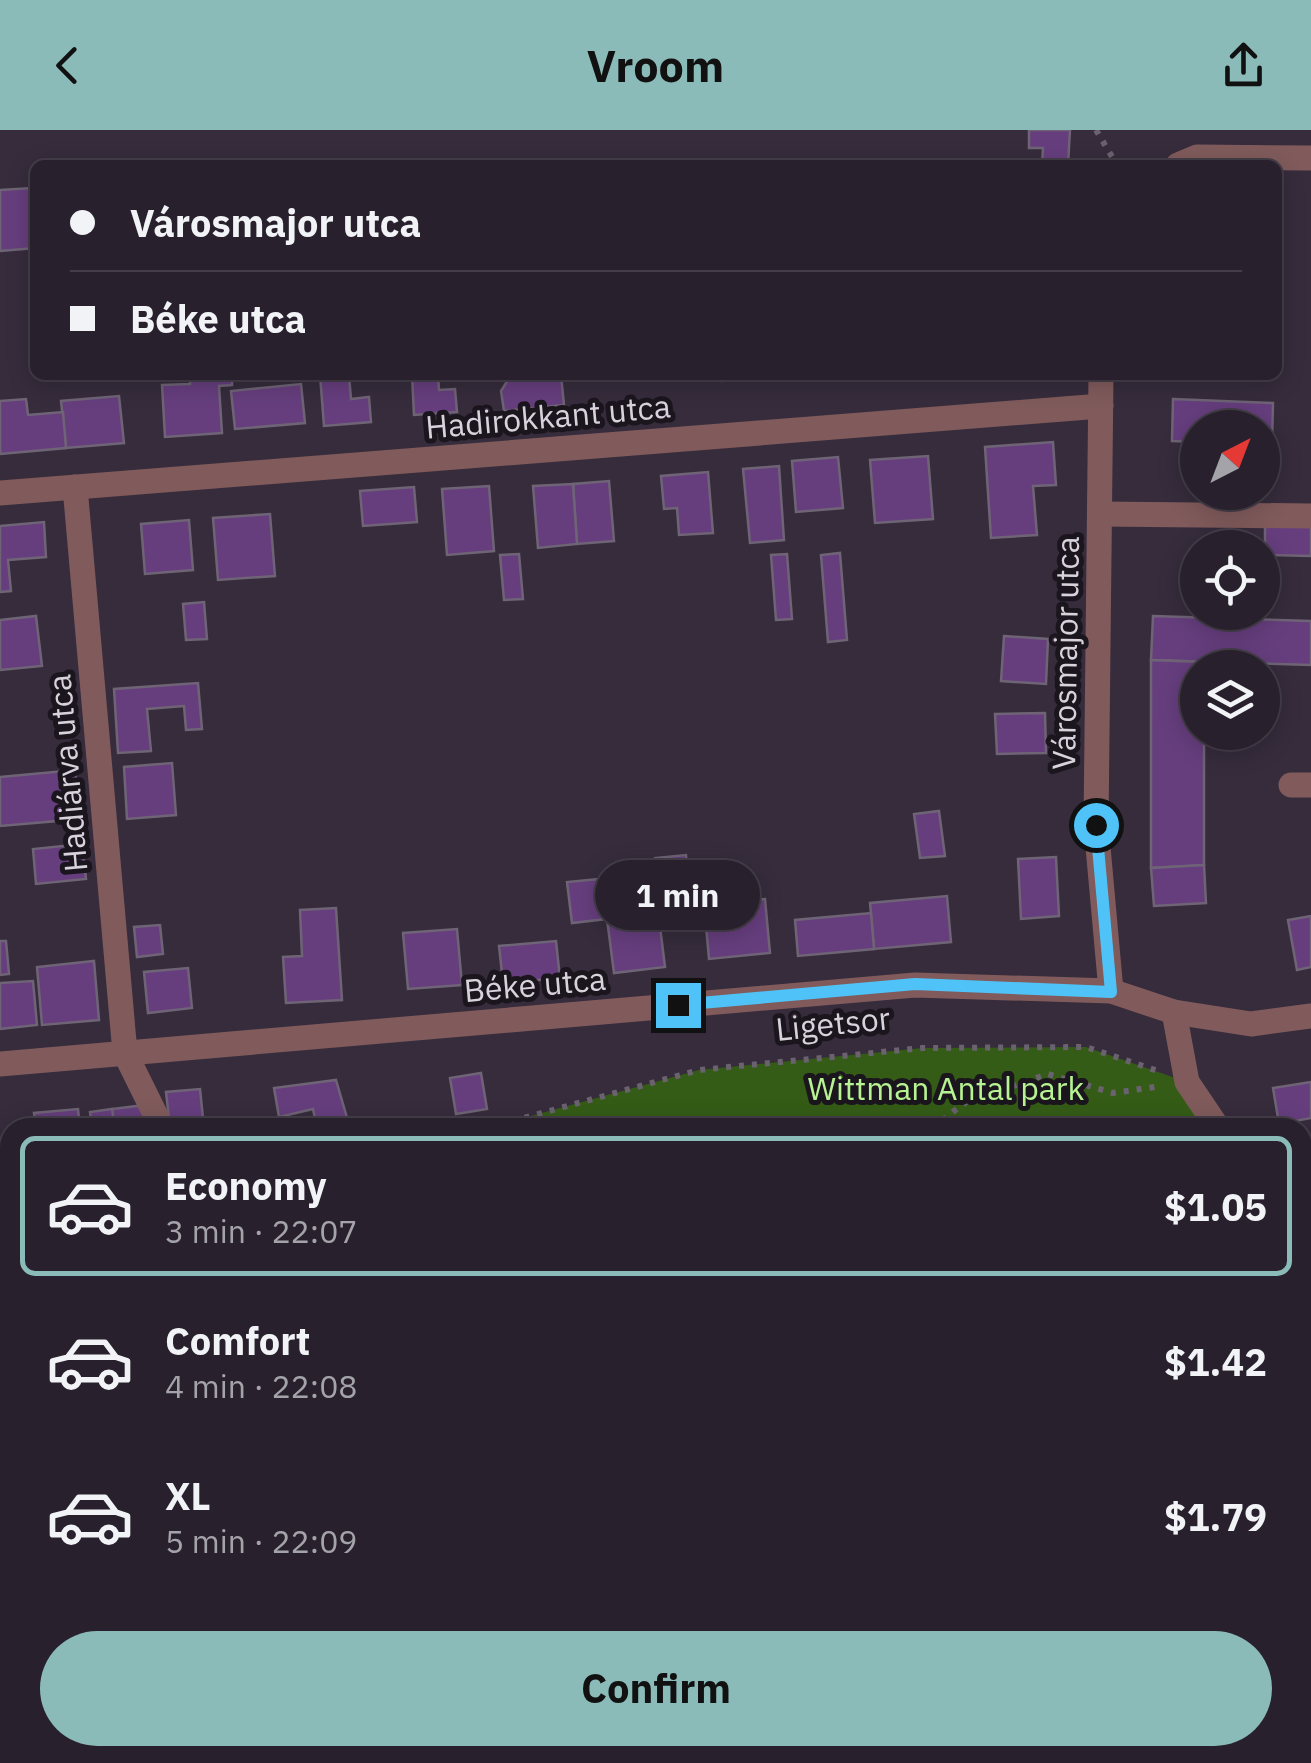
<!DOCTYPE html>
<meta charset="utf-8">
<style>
body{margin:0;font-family:"IBM Plex Sans",sans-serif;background:#302935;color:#f1f3f6;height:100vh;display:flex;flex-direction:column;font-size:38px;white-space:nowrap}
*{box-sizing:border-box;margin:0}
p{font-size:32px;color:#a5a3aa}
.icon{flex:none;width:55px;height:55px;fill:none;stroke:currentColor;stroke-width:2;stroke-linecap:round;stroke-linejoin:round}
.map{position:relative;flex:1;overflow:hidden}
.side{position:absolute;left:0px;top:988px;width:1312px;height:648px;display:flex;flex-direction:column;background:#28212d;border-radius:30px 30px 0 0;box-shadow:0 5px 25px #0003,0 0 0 2px #443e49}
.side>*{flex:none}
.top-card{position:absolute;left:30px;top:30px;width:1252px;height:220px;border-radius:15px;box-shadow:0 5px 25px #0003,0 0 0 2px #443e49;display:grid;align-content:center;height:220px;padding:0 40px;background:#28212d}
.needle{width:65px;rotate:42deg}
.fabs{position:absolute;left:1180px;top:280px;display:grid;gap:20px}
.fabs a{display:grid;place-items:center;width:100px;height:100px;border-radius:50%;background:#28212d;box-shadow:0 5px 25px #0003,0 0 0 2px #443e49;font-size:50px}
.end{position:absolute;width:45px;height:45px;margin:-22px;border:12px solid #4fc3f7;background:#111;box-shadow:0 0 0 5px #111}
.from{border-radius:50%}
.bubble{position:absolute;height:70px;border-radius:35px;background:#28212d;box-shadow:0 5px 25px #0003,0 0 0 2px #443e49;font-size:32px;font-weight:800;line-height:70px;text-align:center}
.top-card b{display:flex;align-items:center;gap:35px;height:95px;font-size:38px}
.top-card b+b{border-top:2px solid #443e49}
.top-card i{width:25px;height:25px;background:#f1f3f6}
ul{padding:18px 0 0;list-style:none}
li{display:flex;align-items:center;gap:30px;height:140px;margin:0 20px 15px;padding:0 20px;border:5px solid transparent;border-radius:15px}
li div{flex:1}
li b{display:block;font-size:38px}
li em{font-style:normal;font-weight:800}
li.active{border-color:#8bbbb9}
li>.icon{width:90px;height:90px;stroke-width:1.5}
.cta{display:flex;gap:20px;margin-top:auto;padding:20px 40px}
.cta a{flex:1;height:115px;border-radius:60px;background:#8bbbb9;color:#111;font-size:40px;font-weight:800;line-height:115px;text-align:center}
header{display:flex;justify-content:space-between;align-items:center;height:130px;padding:0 40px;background:#8bbbb9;color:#111;font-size:45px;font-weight:800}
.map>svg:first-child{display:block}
.green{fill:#345c16}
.building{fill:#663e7e;stroke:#6f6376;stroke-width:2.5}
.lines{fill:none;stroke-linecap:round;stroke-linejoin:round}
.path{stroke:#6b6270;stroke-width:6;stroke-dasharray:5 8;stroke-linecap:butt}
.minor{stroke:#815b5c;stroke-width:25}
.route{stroke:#4fc3f7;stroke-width:12}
.labels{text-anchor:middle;stroke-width:10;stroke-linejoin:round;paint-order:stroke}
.street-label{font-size:32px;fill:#d8d2dd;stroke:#1b161e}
.park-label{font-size:32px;fill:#b7f392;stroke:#1b161e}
</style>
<header><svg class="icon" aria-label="back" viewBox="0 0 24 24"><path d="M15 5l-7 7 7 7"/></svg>Vroom<svg class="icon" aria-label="share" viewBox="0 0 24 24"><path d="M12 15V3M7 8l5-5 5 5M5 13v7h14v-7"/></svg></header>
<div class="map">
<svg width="1311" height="1633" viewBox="0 0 1311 1633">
<rect width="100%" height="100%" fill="#362c3c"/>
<g class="green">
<polygon points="1086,917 1187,952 1218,998 487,998 699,940 923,918"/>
<polygon points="1303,1091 1311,1098 1311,1633 0,1633 0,1215 10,1208 10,1625 1302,1625"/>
</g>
<g class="building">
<polygon points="1029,0 1070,0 1068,35 1042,35 1043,18 1029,18"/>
<polygon points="32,58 35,118 0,121 0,60"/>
<polygon points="190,245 232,245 232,255 219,256 222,303 165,307 162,255 190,254"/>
<polygon points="320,245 349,245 351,269 369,267 371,292 324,296"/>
<polygon points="412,245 438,245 439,260 455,259 457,282 414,285"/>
<polygon points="511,245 561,245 564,275 504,281 501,261"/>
<polygon points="721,245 767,245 768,248 722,251"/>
<polygon points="301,254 305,293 235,299 231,261"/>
<polygon points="119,266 124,313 66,318 61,271"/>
<polygon points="26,269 28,285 63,282 66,318 0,324 0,271"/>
<polygon points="1173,269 1273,273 1272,314 1262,314 1262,298 1198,298 1198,312 1172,311"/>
<polygon points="1053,312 1056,355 1033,356 1037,405 991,408 985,317"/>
<polygon points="928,326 933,389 875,393 870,330"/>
<polygon points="838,327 843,378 796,382 792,331"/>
<polygon points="779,336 784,410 750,413 743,339"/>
<polygon points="708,342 713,403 679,405 677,378 664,379 661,346"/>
<polygon points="609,351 614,411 577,414 573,354"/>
<polygon points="573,354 577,414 538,418 533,356"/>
<polygon points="489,356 494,421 447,425 442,359"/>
<polygon points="414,357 417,392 363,396 360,361"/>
<polygon points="270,384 275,446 218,450 213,388"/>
<polygon points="189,390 193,440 145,444 141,394"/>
<polygon points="1265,391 1311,392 1311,426 1265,425"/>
<polygon points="44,392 46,427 8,430 11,461 0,462 0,396"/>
<polygon points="840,423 847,510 828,512 821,425"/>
<polygon points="519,424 523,469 504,470 500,425"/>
<polygon points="787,424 792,489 776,490 771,425"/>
<polygon points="204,472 207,509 186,510 183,474"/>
<polygon points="36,486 42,536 0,540 0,490"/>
<polygon points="1153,486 1311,491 1311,535 1151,530"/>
<polygon points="1004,506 1048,509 1046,554 1001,551"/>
<polygon points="1151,530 1203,532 1203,538 1198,538 1198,602 1204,602 1204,735 1151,738"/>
<polygon points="198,553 202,599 186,600 184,576 147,579 151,621 118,623 114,559"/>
<polygon points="1045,583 1046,623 997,624 995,584"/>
<polygon points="172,633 176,685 127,689 124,637"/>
<polygon points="75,640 80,689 0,696 0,647"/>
<polygon points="939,681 945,726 920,728 914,684"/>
<polygon points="82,714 86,749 36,754 33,719"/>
<polygon points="686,725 688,750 658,752 655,728"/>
<polygon points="1056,727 1059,786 1021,789 1018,729"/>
<polygon points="652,732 665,837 614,843 607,789 572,793 567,752 609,748 608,738"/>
<polygon points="1204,735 1206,773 1154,776 1151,738"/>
<polygon points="947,766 951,812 874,819 870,773"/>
<polygon points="765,769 770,823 709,829 704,774"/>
<polygon points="336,778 342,870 286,873 283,827 302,826 300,780"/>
<polygon points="871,783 874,819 798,826 795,790"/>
<polygon points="1311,786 1311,837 1297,840 1288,790"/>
<polygon points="160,795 163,824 137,827 134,797"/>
<polygon points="457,799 462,855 408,859 403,803"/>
<polygon points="0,811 6,811 9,844 0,845"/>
<polygon points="556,811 560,848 503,853 499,816"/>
<polygon points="94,831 99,890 42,895 37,837"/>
<polygon points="188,838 192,878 148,883 144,842"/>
<polygon points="33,851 37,895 0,899 0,853"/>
<polygon points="481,943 487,979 456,984 450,948"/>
<polygon points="336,950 350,998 317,998 313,979 279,987 274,958"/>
<polygon points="1311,952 1311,988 1279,994 1273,958"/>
<polygon points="200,959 204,998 170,998 166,962"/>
<polygon points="145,975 148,998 115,998 112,979"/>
<polygon points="78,979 80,998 36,998 34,983"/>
<polygon points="112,979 115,998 92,998 90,982"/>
<polygon points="0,1055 5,1055 10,1105 10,1108 0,1109"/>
</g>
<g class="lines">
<g class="path">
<polyline points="1096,0 1117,35"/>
<polyline points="487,998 699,940 923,918 1086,917 1158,941"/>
<polyline points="932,998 966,972 1048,944 1113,963 1161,956"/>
<polyline points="0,1249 10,1261"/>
<polyline points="1302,1324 1311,1329"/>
<polyline points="84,1625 85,1633"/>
<polyline points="10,1633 19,1625"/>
<polyline points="272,1633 280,1625"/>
</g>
<g class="minor">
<polyline points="1178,35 1197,27 1311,28"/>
<polyline points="1101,245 1096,695 1111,861"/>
<polyline points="75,357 125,923 162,998"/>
<polyline points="0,363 1101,276"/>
<polyline points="1100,384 1311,386"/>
<polyline points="1291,655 1311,655"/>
<polyline points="1174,882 1187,952 1218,998"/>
<polyline points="0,934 915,855 1111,861 1174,882 1251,894 1311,886"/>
<polyline points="1302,1091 1311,1098"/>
<polyline points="0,1216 10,1209"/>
</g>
</g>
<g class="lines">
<polyline class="route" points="678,875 915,854 1111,862 1096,695"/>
</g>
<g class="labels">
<g class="street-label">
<text transform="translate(548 287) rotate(-5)" y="11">Hadirokkant utca</text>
<text transform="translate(1066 523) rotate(-89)" y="11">Városmajor utca</text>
<text transform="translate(68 643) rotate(-95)" y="11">Hadiárva utca</text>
<text transform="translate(535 855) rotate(-5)" y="11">Béke utca</text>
<text transform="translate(833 894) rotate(-6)" y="11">Ligetsor</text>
</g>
<g class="park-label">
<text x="946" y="970">Wittman Antal park</text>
</g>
</g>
</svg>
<div class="fabs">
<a><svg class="needle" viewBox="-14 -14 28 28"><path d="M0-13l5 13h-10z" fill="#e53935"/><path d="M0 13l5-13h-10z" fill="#a5a3aa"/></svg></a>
<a><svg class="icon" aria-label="locate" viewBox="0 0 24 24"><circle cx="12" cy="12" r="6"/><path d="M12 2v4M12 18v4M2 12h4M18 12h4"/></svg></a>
<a><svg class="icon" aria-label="layers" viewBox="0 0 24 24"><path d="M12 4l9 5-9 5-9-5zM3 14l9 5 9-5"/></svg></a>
</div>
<i class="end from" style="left:1096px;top:695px"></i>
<i class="end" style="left:678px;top:875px"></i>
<div class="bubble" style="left:595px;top:730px;width:165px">1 min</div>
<div class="top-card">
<b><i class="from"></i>Városmajor utca</b>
<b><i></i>Béke utca</b>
</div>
<section class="side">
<ul>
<li class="active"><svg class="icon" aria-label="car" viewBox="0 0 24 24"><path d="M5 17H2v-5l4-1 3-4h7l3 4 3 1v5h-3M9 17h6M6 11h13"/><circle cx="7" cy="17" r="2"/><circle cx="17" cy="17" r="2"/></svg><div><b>Economy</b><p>3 min · 22:07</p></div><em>$1.05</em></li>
<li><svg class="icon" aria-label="car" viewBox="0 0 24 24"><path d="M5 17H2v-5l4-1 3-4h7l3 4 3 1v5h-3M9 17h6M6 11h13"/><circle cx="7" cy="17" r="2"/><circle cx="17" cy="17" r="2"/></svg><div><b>Comfort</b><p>4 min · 22:08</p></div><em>$1.42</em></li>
<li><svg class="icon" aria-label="car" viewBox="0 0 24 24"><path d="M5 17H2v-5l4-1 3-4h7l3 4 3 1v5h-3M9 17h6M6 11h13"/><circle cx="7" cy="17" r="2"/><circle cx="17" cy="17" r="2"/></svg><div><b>XL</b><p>5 min · 22:09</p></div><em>$1.79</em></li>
</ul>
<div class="cta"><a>Confirm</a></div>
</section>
</div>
